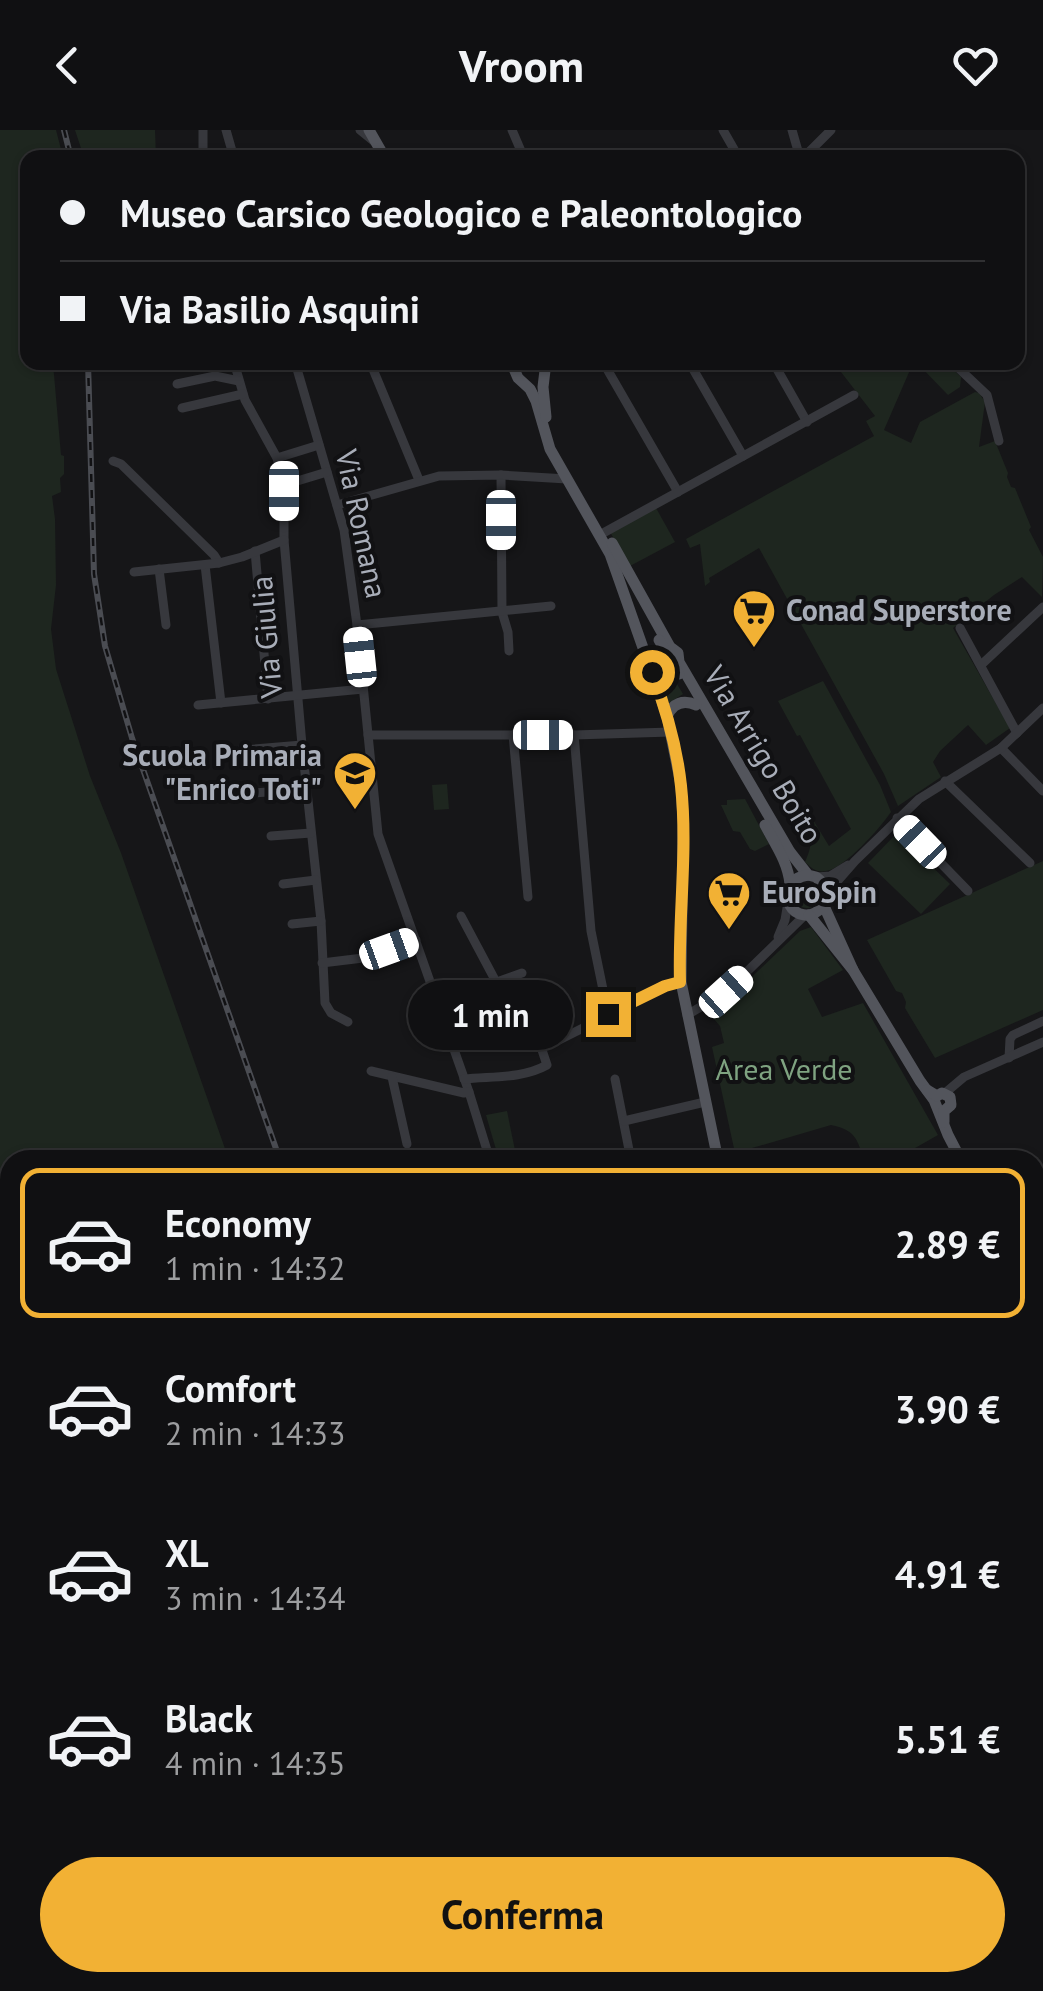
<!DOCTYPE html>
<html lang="it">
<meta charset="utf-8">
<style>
body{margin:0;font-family:"PT Sans",sans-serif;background:#19191b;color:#f1f3f6;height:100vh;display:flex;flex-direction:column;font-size:38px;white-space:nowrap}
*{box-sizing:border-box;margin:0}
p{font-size:32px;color:#9c9d9f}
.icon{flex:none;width:55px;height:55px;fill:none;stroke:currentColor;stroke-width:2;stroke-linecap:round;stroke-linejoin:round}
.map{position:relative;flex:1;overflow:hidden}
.details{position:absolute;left:0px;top:1020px;width:1045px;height:842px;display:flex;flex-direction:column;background:#101012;border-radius:30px 30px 0 0;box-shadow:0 2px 8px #0004,0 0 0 2px #303032}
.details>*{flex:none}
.guide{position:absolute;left:20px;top:20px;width:1005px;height:220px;border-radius:20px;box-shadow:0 2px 8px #0004,0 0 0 2px #303032;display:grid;align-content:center;height:220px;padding:0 40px;background:#101012}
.end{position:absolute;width:45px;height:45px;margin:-22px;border:12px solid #f2b134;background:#111;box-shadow:0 0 0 5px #111}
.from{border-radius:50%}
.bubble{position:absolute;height:70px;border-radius:35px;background:#101012;box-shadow:0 2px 8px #0004,0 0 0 2px #303032;font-size:32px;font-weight:600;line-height:70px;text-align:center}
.car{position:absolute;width:30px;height:60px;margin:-30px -15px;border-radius:12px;box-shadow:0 0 8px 2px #0007;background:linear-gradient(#fff 24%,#345 0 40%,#fff 0 76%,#345 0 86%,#fff 0)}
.guide b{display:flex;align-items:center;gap:35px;height:95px;font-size:38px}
.guide b+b{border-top:2px solid #303032}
.guide i{width:25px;height:25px;background:#f1f3f6}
ul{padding:18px 0 0;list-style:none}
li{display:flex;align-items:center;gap:30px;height:150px;margin:0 20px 15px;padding:0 20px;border:5px solid transparent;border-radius:20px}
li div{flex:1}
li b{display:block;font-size:38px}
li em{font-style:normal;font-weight:600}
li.on{border-color:#f2b134}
li>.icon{width:90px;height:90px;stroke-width:1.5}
.primary-button{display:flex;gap:20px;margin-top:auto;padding:20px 40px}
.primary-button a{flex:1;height:115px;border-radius:60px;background:#f2b134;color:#111;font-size:40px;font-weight:600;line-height:115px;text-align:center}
header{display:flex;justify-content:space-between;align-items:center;height:130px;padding:0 40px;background:#101012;font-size:45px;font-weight:600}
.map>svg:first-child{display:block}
.green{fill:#1e261f}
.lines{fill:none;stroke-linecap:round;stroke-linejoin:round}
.minor{stroke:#37383d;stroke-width:9}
.major{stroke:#53555c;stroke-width:11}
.rail-casing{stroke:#4a4c52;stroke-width:6}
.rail{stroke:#111113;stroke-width:2.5;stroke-dasharray:8;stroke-linecap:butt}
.route{stroke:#f2b134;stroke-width:12}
.labels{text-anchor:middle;stroke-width:8;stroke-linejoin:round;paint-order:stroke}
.street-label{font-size:30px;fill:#a8adb8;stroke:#111113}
.poi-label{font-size:30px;font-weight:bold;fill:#a8adb8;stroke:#111113;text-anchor:start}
.park-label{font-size:30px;fill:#7fa381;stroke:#111113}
</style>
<header><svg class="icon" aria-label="back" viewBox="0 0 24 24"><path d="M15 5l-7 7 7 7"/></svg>Vroom<svg class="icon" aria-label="heart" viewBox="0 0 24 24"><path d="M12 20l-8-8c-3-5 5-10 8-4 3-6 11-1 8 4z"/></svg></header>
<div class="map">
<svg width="1043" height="1861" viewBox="0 0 1043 1861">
<rect width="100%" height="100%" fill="#161618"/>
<g class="green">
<polygon points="0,0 56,0 63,27 28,28 28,232 53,233 61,325 64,326 64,344 60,348 61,362 52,366 55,389 56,455 51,499 56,539 90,646 121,723 229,1030 10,1030 10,1852 459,1852 460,1861 0,1861"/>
<polygon points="75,0 155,0 156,27 84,27"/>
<polygon points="834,233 913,233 884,300 911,313 920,292 975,262 979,263 985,272 979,317 995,311 1008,343 1007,347 1011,357 1015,358 1031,397 1029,400 1043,427 1042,467 1022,447 994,465 953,498 1010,598 986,615 968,595 940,621 933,632 941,647 898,676 884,644 759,418 709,448 710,452 705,456 700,414 690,418 686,409 874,306 866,291 875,286"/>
<polygon points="922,233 946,233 961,247 960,257 948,265 920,236"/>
<polygon points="656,378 675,412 630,436 610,402"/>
<polygon points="666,536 683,564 669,573 657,542"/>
<path d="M823,551L880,655L891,682C881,697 844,739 826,741C817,743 811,738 805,732C815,711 811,696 804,675L829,716L851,699L800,605L797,606L778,571Z"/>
<polygon points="447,654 449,679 434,680 432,655"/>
<polygon points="745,669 769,714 755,721 750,719 740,702 733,701 721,675 727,675 727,670"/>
<polygon points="897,703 950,754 921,784 868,733"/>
<polygon points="1043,731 1043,880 935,928 905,878 906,872 902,863 896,861 867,810"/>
<circle cx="807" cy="766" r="12"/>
<path d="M811,797L843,840L808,859L822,887L863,873L938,1005L894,1030H864C857,1008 855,1000 831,995L735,1023L712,917L724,913L720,896L708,882L716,876L718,879L800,801Z"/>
<polygon points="507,981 517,1030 499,1030 486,985"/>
</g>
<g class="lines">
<g class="minor">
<polyline points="226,0 234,28"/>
<polyline points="360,0 376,13"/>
<polyline points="512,0 524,28"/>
<polyline points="723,0 739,28"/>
<polyline points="792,0 798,21 803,28"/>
<polyline points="203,28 203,0"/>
<polyline points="803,28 831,0"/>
<polyline points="234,232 245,270 277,328 284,355 284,410 302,615 321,791 325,873 331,883 348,892"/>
<polyline points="295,232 344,400 357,495 378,704 469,962 490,1030"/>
<polyline points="370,232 419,350"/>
<polyline points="603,232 678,362"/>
<polyline points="689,232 743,326"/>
<polyline points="773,232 807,292"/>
<polyline points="952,232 987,265 999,311"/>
<polyline points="177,254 215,246 239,251"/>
<polyline points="182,278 243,264"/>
<polyline points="277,328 319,315"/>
<polyline points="113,331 121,334 214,425 219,433"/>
<polyline points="501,345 502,482 508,502 509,521"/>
<polyline points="284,355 327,342"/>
<polyline points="337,375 439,346 501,345 567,349"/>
<polyline points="605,402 854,265"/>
<polyline points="255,421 268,569"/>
<polyline points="205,435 221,573"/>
<polyline points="159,439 166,495"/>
<polyline points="134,442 219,433 242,427 284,410"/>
<polyline points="357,495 551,476"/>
<polyline points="960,498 1017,603"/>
<polyline points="981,535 1043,477"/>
<polyline points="198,575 363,559"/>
<polyline points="368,605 574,605 671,602"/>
<polyline points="513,605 528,767"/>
<polyline points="574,605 591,801 608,884"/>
<polyline points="1001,618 1043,661"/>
<polyline points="232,621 302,615"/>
<polyline points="945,651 1030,733"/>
<polyline points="254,663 307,659"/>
<polyline points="897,688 968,761"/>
<polyline points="271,706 311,703"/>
<polyline points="817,747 830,746 848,735"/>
<polyline points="283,754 316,750"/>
<polyline points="827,763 855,731 919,669 1001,618 1043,578"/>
<polyline points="461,786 494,848 491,854"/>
<polyline points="292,794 321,791"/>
<polyline points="778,807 785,790 788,772"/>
<polyline points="322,833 363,828 416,810"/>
<polyline points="438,873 522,843"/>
<polyline points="687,885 726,862 805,785"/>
<polyline points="557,911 665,857 681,852"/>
<polyline points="1009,928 1010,909 1013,905 1043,891"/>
<polyline points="371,941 464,963 469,962"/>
<polyline points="392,947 407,1014"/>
<path d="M464,949C492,946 522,949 547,935L540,914"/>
<polyline points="615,949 631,1030"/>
<polyline points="945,963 964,947 1043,912"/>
<polyline points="624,991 705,972"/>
<polyline points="1035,1138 1043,1138"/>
<polyline points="1035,1329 1043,1327"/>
<polyline points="1035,1425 1043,1423"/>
<polyline points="1035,1513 1043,1512"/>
<polyline points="1035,1627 1043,1626"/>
<polyline points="1035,1646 1043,1714"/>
<polyline points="513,1852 516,1861"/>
<polyline points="554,1852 558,1861"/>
<polyline points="588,1852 591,1861"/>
<polyline points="954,1852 957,1861"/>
<polyline points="713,1861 784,1852"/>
</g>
<g class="major">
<polyline points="369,0 385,28"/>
<polyline points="511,232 518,248 530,259 536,271 550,319 610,424 667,586 681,655 683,691 681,852 718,1030"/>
<polyline points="546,287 543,257 546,232"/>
<polyline points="612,413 670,517 678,523 679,532 790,722 808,745 816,747 824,754 827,763 824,776 853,840"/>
<polyline points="659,510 665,520 665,528 673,534 679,544"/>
<path d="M667,586C673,573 683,569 696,575"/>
<path d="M765,695C775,714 788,732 790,754"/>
<path d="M808,745C766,752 795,806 824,776"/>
<polyline points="809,785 853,840 920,951 934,970 948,1005 961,1030"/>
<polyline points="927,960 937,966 942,963 950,967 951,975 944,981 944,992"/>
<polyline points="1035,1204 1043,1246"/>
<polyline points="1035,1818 1043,1816"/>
<polyline points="801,1852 803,1861"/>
</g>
<g class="rail-casing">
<g id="rail">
<polyline points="64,0 71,28"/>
<polyline points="88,232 94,444 105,516 132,608 280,1030"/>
<polyline points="467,1852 468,1861"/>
</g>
</g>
<use href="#rail" class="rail"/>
</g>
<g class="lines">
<path class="route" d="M608,884L665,856L680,852C678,787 688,721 681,656C677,617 666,579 652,542"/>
</g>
<defs>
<g id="supermarket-pin" transform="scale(2.25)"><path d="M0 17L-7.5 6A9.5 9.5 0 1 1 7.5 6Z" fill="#f2b134" stroke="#111113"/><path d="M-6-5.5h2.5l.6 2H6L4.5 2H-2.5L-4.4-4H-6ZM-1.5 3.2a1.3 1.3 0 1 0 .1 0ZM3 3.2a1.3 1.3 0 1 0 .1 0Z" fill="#111"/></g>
<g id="school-pin" transform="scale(2.25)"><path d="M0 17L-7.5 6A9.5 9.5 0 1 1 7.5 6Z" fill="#f2b134" stroke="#111113"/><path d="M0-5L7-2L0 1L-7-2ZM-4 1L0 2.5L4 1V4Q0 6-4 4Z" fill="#111"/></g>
</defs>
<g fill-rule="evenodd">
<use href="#supermarket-pin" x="754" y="481"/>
<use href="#school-pin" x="355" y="643"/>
<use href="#supermarket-pin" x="729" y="763"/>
</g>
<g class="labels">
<g class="street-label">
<text transform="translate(361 394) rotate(78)" y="10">Via Romana</text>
<text transform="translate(267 507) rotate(-95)" y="10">Via Giulia</text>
<text transform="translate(763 625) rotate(59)" y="10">Via Arrigo Boito</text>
</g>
<g class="poi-label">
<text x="786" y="491">Conad Superstore</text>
<text x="322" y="636" text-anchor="end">Scuola Primaria<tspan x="322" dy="34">"Enrico Toti"</tspan></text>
<text x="762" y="773">EuroSpin</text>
</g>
<g class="park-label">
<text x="784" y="950">Area Verde</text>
</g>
</g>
</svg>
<i class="end from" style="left:652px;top:542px"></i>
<i class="end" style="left:608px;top:884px"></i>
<div class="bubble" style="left:408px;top:850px;width:165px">1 min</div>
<i class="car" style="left:284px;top:361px;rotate:180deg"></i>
<i class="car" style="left:501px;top:390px;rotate:180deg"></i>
<i class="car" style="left:360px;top:527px;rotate:354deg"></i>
<i class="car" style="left:543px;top:605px;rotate:90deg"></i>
<i class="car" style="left:920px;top:712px;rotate:316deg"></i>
<i class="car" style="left:389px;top:819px;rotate:70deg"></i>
<i class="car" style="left:726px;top:862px;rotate:48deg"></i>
<div class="guide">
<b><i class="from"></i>Museo Carsico Geologico e Paleontologico</b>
<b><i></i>Via Basilio Asquini</b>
</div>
<section class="details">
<ul>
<li class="on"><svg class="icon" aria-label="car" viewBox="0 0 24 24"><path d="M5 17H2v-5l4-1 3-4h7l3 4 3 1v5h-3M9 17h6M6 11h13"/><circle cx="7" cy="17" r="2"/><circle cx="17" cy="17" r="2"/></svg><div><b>Economy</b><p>1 min · 14:32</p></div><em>2.89 €</em></li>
<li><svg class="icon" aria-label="car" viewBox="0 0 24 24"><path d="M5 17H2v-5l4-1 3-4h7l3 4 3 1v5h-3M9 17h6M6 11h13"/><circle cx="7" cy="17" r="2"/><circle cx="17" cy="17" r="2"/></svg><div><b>Comfort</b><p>2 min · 14:33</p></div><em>3.90 €</em></li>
<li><svg class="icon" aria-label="car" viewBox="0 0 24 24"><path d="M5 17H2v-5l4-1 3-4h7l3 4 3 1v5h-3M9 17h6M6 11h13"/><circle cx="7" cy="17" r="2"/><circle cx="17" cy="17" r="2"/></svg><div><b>XL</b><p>3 min · 14:34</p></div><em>4.91 €</em></li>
<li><svg class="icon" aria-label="car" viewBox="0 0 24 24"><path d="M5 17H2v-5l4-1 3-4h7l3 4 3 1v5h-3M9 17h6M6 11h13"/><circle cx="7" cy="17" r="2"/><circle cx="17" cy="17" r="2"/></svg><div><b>Black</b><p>4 min · 14:35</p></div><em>5.51 €</em></li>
</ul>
<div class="primary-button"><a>Conferma</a></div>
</section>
</div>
